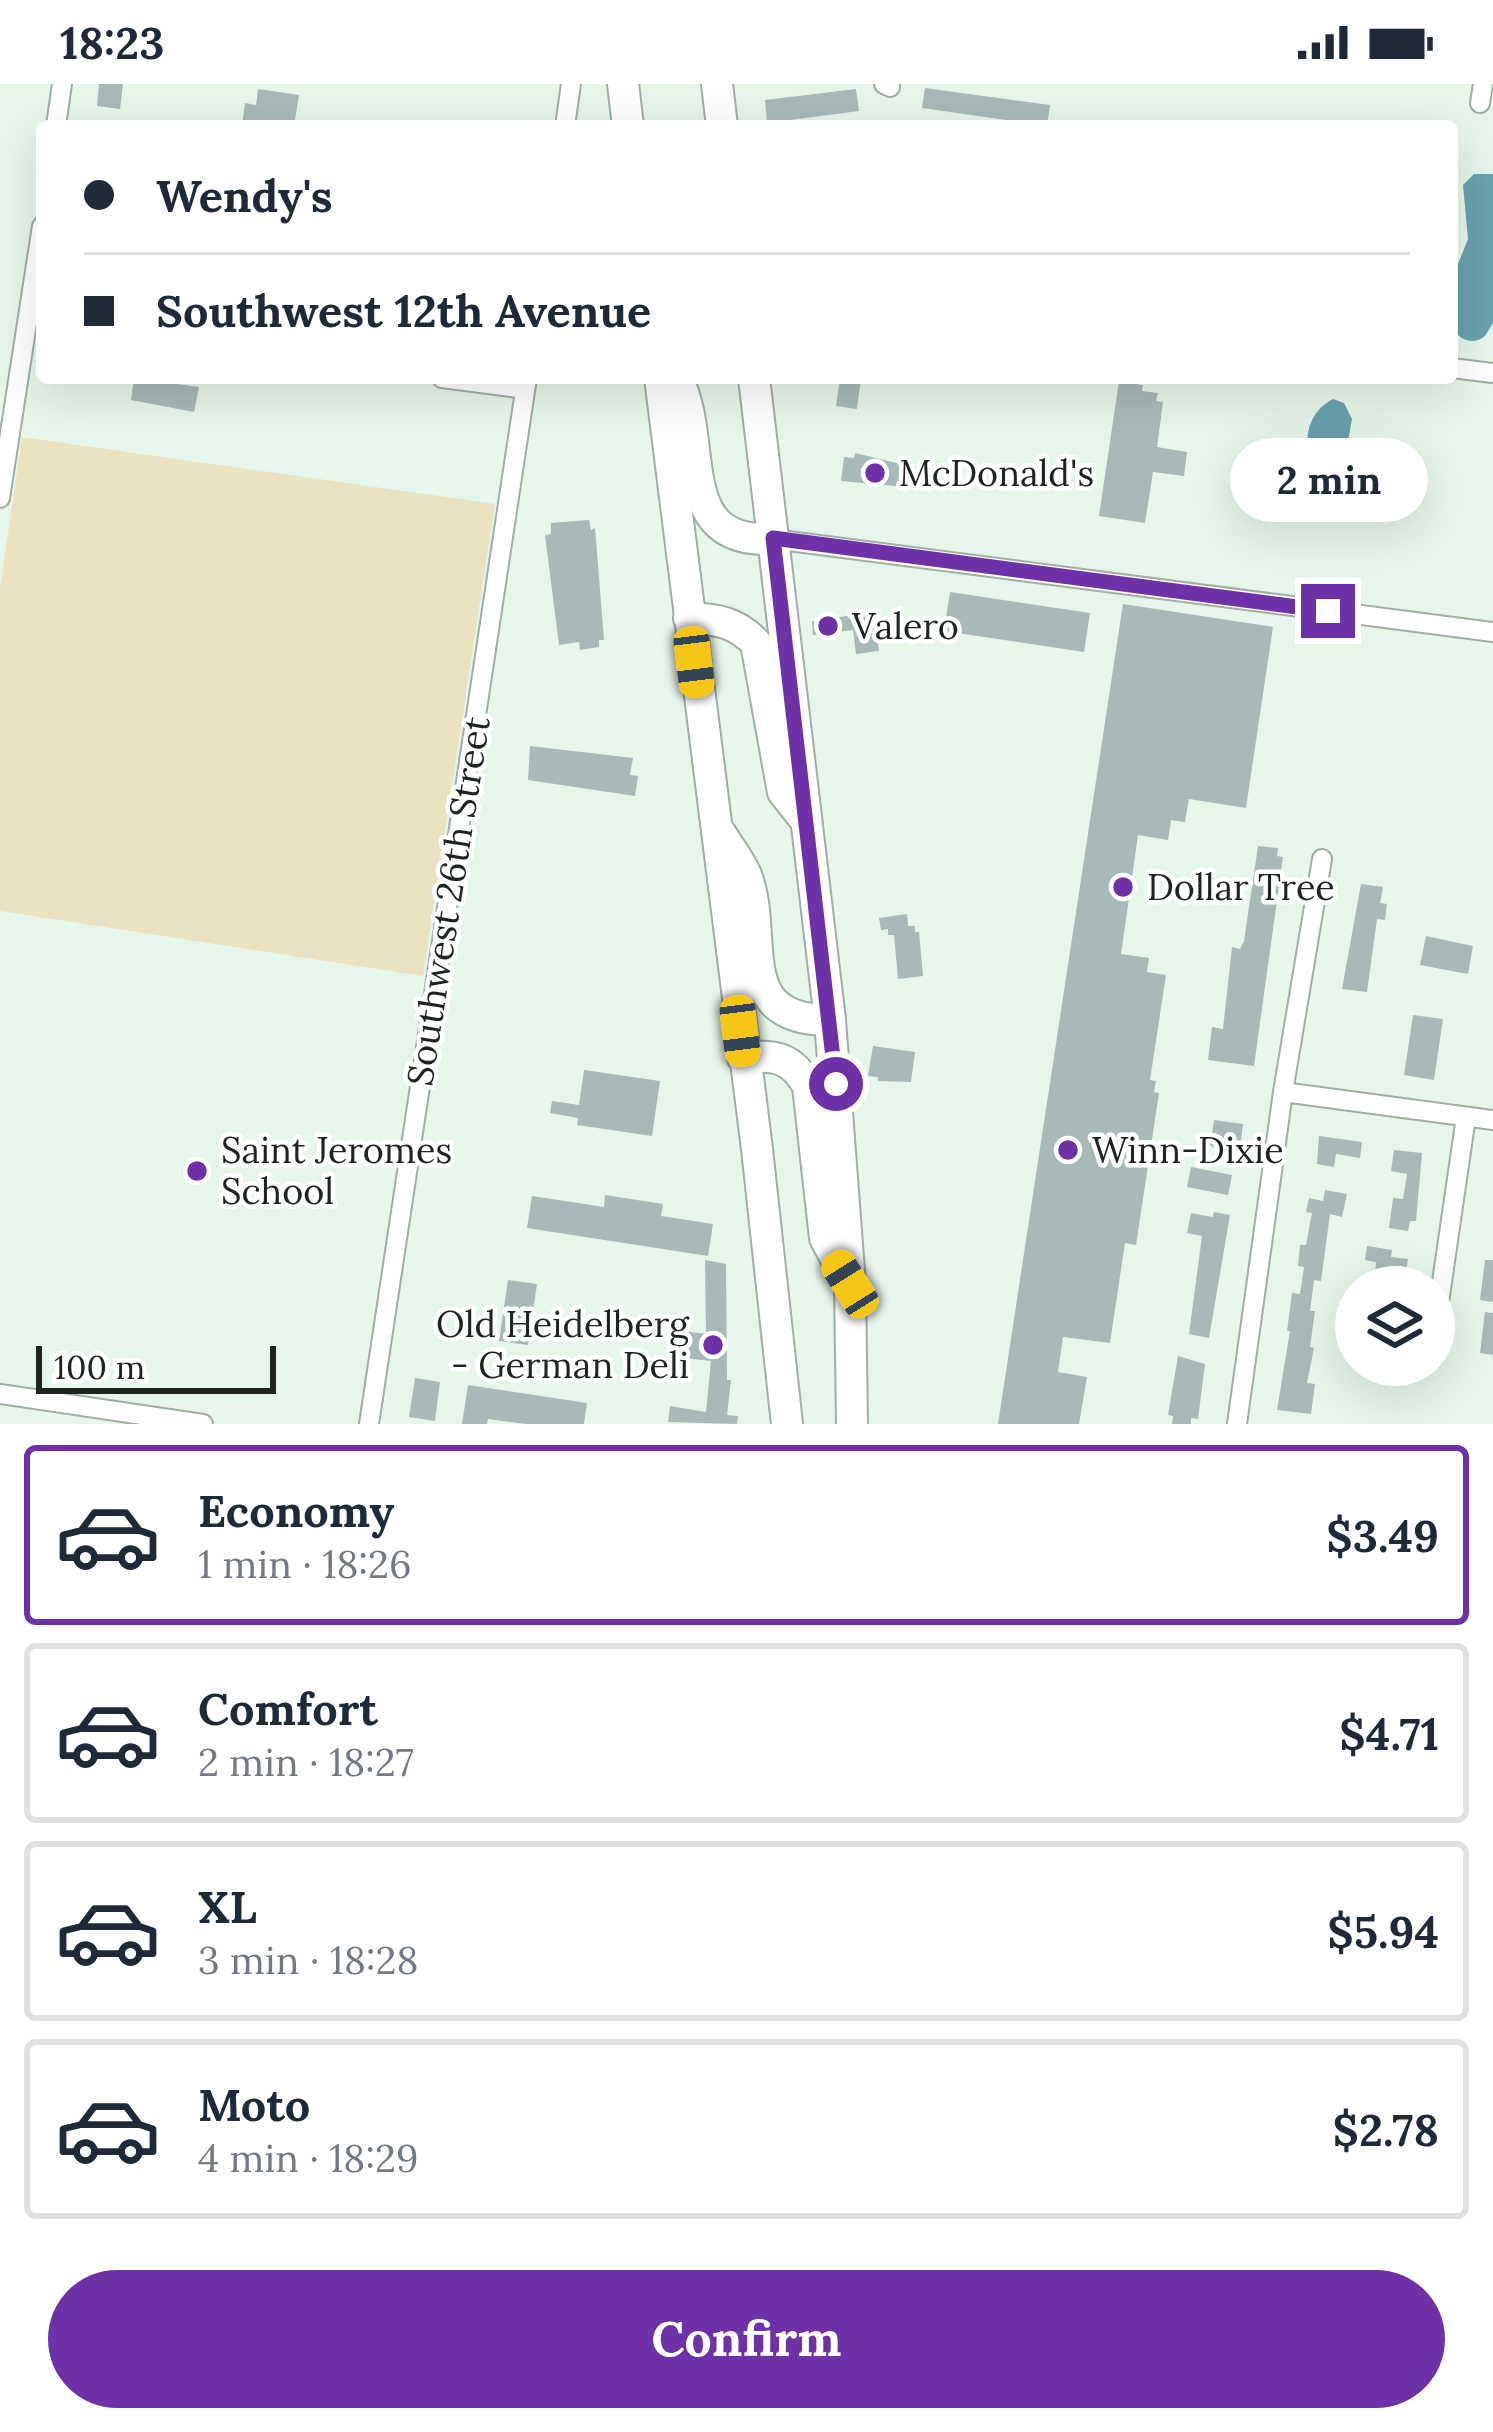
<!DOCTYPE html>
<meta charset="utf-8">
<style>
body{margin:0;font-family:Lora,serif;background:#f2f2f3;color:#1f2937;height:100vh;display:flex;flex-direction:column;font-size:45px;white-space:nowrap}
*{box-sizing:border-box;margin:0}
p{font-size:39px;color:#747a83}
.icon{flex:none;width:66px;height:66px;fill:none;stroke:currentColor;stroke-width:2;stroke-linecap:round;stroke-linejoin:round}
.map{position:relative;height:1340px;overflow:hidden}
.sheet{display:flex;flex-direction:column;background:#fff;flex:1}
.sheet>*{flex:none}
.guide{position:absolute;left:36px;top:36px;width:1422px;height:264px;border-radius:12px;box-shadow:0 12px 48px #0002;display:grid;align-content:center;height:264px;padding:0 48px;background:#fff}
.fabs{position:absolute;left:1335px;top:1182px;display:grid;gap:24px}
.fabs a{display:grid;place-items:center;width:120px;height:120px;border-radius:50%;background:#fff;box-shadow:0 12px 48px #0002;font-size:60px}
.scale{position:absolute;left:36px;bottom:30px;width:240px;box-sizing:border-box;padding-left:12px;border:6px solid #1e2420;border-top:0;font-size:33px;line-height:42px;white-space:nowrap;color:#1e2420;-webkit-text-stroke:9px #fff;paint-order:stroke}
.end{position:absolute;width:54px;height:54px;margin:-27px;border:15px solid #6e31a7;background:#fff;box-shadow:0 0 0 6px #fff}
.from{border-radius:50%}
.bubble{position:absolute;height:84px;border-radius:42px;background:#fff;box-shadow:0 12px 48px #0002;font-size:39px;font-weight:800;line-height:84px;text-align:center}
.car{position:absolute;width:36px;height:72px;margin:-36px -18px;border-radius:15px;box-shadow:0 0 9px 3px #0007;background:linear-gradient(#f5c518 24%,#345 0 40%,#f5c518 0 76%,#345 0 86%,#f5c518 0)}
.guide b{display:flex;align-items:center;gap:42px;height:114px;font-size:45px}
.guide b+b{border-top:3px solid #e0e1e3}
.guide i{width:30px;height:30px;background:#1f2937}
ul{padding:21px 0 0;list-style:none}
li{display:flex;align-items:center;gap:36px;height:180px;margin:0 24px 18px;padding:0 24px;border:6px solid #e0e1e3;border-radius:12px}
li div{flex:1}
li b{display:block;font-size:45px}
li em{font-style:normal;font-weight:800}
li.on{border-color:#6e31a7}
li>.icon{width:108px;height:108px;stroke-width:1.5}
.button{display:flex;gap:24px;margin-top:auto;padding:24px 48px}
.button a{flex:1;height:138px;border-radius:72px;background:#6e31a7;color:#fff;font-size:48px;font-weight:800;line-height:138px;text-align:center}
.status{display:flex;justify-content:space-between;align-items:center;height:84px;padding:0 60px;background:#fff;direction:ltr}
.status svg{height:33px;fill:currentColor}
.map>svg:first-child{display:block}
.green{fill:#ebe2c1}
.water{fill:#69a1ae}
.building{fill:#a7bab7}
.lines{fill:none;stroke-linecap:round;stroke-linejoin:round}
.minor-casing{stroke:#a0aea4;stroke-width:22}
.primary-casing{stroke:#a0aea4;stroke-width:34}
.minor{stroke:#fff;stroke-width:18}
.primary{stroke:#fff;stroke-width:30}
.route{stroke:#6e31a7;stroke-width:15}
.poi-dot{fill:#6e31a7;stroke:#fff;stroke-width:4.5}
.labels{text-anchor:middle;stroke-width:9;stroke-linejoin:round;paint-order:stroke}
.poi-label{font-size:36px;fill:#1e2420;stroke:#fff;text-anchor:start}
.street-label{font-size:36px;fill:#1e2420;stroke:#fff}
</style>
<div class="status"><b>18:23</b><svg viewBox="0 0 49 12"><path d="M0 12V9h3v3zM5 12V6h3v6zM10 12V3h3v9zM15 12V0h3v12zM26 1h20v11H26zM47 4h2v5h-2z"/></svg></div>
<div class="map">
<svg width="1493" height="1340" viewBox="0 0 1493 1340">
<rect width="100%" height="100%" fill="#e7f6eb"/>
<polygon class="green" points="22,353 495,420 423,892 0,827 0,505"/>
<g class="water">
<path d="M1474,90H1493V239L1485,252C1473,262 1460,256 1452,244V195L1468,155L1463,101Z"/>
<path d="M1333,315L1344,319L1352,335L1335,430L1326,427C1312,392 1289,339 1333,315Z"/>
</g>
<g class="building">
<polygon points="99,0 123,0 120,25 97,22"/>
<polygon points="925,4 1050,21 1047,42 922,24"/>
<polygon points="258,5 299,11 294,42 242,42 245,19 256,21"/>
<polygon points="856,5 859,27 767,39 765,16"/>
<polygon points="134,294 199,303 194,328 131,316"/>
<polygon points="840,294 861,294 857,325 836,322"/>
<polygon points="1119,297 1143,301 1142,307 1158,309 1156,317 1163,318 1157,363 1187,368 1184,392 1153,388 1145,439 1099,432"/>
<polygon points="855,369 909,382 907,403 841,397 844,373 854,374"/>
<polygon points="589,436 591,446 595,444 604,556 599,556 599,563 580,566 579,558 559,561 545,451 551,450 551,439"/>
<polygon points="950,508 1090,529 1084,568 944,547"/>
<polygon points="1123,520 1273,543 1246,724 1189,715 1185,738 1171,736 1168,756 1138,751 1121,870 1149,874 1147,888 1166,891 1150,996 1156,997 1154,1008 1159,1009 1136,1161 1125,1159 1110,1259 1063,1253 1058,1288 1087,1293 1079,1340 998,1340"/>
<polygon points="874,528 879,567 856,570 853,546 813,551 812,537"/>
<polygon points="530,662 633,674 630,691 638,692 635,712 528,696"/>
<polygon points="1258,762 1278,764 1277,772 1283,773 1254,982 1208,976 1212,943 1223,945 1232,863 1240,865 1244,857"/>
<polygon points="1361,800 1383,803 1380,819 1387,820 1385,836 1377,835 1367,908 1342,905"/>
<polygon points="907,830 908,842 915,842 915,848 919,848 923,892 898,895 894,851 888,851 888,845 881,846 879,834"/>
<polygon points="1426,852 1473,862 1468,890 1420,881"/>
<polygon points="1413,931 1443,935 1434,996 1404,991"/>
<polygon points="873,962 915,968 911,998 878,997 878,993 868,992"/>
<polygon points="584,986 660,997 652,1052 577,1041 578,1034 550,1029 552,1017 579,1021"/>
<polygon points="1214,1036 1243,1040 1240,1065 1210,1062"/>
<polygon points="1319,1052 1362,1058 1360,1074 1336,1070 1334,1083 1317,1080"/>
<polygon points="1394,1066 1422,1069 1416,1137 1410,1137 1408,1147 1389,1144 1393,1114 1403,1115 1407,1090 1391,1087"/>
<polygon points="1191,1083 1232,1091 1228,1111 1187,1103"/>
<polygon points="1325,1106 1347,1110 1342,1133 1330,1130 1321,1197 1314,1196 1310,1227 1315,1227 1310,1263 1314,1264 1307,1299 1315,1300 1311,1330 1277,1326 1290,1247 1287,1247 1292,1209 1300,1210 1304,1183 1298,1182 1300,1161 1306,1161 1312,1129 1306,1128 1309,1114 1323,1117"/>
<polygon points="605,1111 663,1120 661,1132 713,1140 708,1172 527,1144 532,1112 604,1123"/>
<polygon points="1214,1128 1230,1131 1209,1254 1189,1250 1202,1152 1187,1149 1191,1129 1213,1133"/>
<polygon points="1367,1162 1392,1166 1391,1173 1408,1175 1405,1195 1398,1194 1397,1203 1379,1203 1381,1189 1375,1189 1376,1178 1365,1176"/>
<polygon points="705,1176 726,1180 727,1296 731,1296 727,1331 738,1332 737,1340 668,1338 670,1322 706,1328 711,1277 685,1274 683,1247 706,1250"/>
<polygon points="1485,1176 1493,1176 1493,1218 1480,1216"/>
<polygon points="508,1196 537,1200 528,1261 499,1257"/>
<polygon points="1485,1228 1493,1229 1493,1271 1480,1269"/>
<polygon points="1178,1272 1205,1280 1198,1335 1191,1334 1191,1340 1172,1340 1173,1332 1168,1331"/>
<polygon points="415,1294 440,1298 435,1337 409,1333"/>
<polygon points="468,1301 587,1319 584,1340 526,1340 488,1335 487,1340 462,1340"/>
</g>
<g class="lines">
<g class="minor-casing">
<g id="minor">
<polyline points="884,0 890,3"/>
<polyline points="1480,19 1483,0"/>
<polyline points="56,42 62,0"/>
<polyline points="565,42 571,0"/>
<polyline points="1452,284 1493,289"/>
<polyline points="442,294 525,305"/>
<polyline points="0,414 42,142"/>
<polyline points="773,455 1493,548"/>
<polyline points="1283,1008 1493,1036"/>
<polyline points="1436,1239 1466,1033"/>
<polyline points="0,1310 203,1340"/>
<polyline points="369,1340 527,294"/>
<polyline points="1237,1340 1283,1008 1322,775"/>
</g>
</g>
<g class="primary-casing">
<g id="primary">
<polyline points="623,0 628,42"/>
<polyline points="717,0 722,42"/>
<polyline points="660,294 757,1065 787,1340"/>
<path d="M677,294C710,358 671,460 773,455"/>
<polyline points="754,294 830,936 850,1200 852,1340"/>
<path d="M689,534C717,535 736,538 756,559L783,708L802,732"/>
<path d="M721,750C729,763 740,777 746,791C770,852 730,937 830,936"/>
<path d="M743,974C774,970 792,973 808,1002L825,1154L844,1190"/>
</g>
</g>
<use href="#minor" class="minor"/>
<use href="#primary" class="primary"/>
</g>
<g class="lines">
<polyline class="route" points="836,1000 773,454 1328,527"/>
</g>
<g class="poi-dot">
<circle cx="875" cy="389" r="12"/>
<circle cx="828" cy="542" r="12"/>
<circle cx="1123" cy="803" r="12"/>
<circle cx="1068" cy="1066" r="12"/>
<circle cx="197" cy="1087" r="12"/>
<circle cx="713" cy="1261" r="12"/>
</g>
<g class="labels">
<g class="poi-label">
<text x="899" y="402">McDonald's</text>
<text x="852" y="555">Valero</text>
<text x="1147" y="816">Dollar Tree</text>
<text x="221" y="1079">Saint Jeromes<tspan x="221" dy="41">School</tspan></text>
<text x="1092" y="1079">Winn-Dixie</text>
<text x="689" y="1253" text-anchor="end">Old Heidelberg<tspan x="689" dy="41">- German Deli</tspan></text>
</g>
<g class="street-label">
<text transform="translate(448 817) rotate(-81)" y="13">Southwest 26th Street</text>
</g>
</g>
</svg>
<div class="fabs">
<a><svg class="icon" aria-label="layers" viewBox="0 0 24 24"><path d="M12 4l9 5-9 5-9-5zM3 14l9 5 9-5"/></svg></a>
</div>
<div class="scale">100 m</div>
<i class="end from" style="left:836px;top:1000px"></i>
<i class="end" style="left:1328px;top:527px"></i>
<div class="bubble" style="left:1230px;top:354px;width:198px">2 min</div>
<i class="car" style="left:694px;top:578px;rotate:173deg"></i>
<i class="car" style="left:740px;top:947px;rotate:173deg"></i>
<i class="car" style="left:850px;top:1200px;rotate:328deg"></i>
<div class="guide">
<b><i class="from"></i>Wendy's</b>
<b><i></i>Southwest 12th Avenue</b>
</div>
</div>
<section class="sheet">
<ul>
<li class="on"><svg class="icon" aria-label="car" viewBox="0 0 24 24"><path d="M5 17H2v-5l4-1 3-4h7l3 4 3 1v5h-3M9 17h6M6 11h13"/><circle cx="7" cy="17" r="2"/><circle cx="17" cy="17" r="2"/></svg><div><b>Economy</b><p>1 min · 18:26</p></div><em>$3.49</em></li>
<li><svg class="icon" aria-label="car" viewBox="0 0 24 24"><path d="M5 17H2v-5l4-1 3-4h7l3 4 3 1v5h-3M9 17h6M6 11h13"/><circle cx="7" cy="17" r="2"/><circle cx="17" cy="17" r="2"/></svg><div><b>Comfort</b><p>2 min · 18:27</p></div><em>$4.71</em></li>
<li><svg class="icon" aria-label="car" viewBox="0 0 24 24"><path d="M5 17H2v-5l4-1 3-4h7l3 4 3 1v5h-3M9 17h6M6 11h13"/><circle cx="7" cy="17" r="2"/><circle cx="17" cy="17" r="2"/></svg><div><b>XL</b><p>3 min · 18:28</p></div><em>$5.94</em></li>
<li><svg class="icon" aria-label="car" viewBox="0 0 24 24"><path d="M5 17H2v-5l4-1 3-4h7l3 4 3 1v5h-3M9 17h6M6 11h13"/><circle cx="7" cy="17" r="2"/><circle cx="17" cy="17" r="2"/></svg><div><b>Moto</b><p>4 min · 18:29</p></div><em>$2.78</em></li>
</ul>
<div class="button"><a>Confirm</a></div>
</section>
